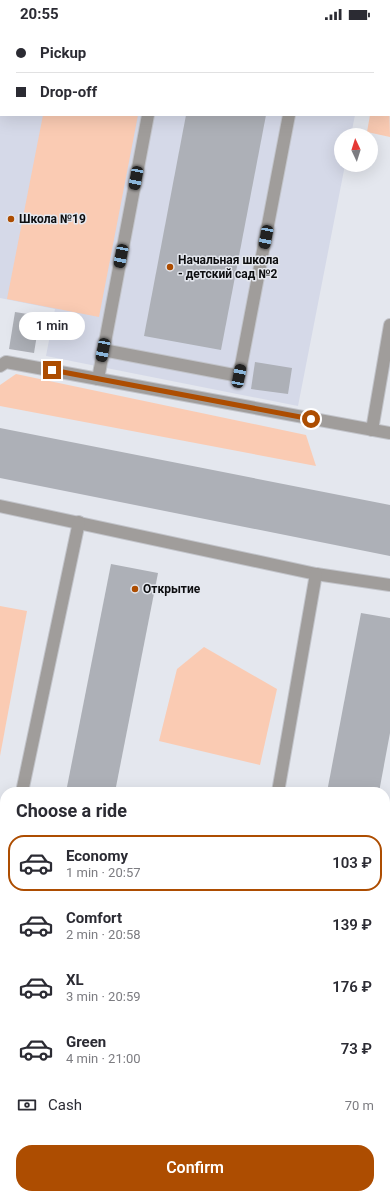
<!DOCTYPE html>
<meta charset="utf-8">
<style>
body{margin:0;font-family:Roboto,sans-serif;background:#f2f2f3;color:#2b2b33;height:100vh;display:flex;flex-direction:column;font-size:15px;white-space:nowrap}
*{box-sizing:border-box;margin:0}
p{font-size:13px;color:#7c7c81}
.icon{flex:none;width:22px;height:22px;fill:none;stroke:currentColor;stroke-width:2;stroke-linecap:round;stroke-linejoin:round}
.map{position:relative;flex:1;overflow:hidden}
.drawer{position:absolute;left:0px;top:759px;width:390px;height:412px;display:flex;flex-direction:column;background:#fff;border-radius:16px 16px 0 0;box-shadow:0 4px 16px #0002}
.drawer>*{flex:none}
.top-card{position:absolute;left:0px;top:0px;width:390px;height:88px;box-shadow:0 4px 16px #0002;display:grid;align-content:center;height:88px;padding:0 16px;background:#fff}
.needle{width:26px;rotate:356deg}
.buttons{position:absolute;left:334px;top:100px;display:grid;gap:8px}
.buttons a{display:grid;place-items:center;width:44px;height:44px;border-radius:50%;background:#fff;box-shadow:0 4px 16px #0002;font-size:20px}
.end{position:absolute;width:18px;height:18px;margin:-9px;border:5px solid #ad4d01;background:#fff;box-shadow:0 0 0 2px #fff}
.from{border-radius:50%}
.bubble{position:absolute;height:28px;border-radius:14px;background:#fff;box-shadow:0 4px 16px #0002;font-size:13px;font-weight:600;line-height:28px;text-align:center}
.car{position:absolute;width:12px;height:24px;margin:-12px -6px;border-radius:5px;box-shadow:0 0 3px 1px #0007;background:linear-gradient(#222 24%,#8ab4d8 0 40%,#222 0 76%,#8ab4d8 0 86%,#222 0)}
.top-card b{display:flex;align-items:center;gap:14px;height:38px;font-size:15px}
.top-card b+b{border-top:1px solid #e1e1e2}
.top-card i{width:10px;height:10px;background:#2b2b33}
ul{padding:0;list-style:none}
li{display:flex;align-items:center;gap:12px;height:56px;margin:0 8px 6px;padding:0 8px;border:2px solid transparent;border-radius:16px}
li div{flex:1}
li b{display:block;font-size:15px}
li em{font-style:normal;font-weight:600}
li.current{border-color:#ad4d01}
li>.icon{width:36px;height:36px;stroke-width:1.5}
h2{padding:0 16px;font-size:18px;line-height:48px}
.pay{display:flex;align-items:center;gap:10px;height:44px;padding:0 16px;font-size:15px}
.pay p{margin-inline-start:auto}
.button{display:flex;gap:8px;margin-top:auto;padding:8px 16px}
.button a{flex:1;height:46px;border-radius:16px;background:#ad4d01;color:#fff;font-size:16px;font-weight:600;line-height:46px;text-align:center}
.status{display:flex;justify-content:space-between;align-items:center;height:28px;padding:0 20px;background:#fff;direction:ltr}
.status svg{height:11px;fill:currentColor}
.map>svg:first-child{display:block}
.built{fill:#d5d9e8}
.green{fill:#facbb3}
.building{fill:#adb0b7}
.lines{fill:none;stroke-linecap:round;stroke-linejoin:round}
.minor-casing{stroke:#c2c4ca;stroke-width:14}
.minor{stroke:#a09d9b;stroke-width:12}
.route{stroke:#ad4d01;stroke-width:5}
.poi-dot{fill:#ad4d01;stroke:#e4e7ee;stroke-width:1.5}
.labels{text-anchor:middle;stroke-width:3;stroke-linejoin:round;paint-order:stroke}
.poi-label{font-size:12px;font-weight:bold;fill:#0d0e10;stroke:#e4e7ee;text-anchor:start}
</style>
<div class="status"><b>20:55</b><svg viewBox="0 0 49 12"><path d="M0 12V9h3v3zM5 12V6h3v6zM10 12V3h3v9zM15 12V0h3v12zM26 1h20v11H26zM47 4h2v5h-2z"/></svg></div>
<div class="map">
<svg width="390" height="1171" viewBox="0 0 390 1171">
<rect width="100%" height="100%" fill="#e4e7ee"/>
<polygon class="built" points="0,0 60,0 1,1 1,87 355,87 351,107 341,107 341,137 345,137 298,378 46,328 55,281 0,270"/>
<g class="green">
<polygon points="389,72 390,109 367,104 370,87 389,87"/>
<polygon points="43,87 138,87 99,289 7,271"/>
<polygon points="16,346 306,407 316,438 0,378 0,357"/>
<polygon points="0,578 27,583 0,728"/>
<polygon points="204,619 277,661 260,737 159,713 177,641"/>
<polygon points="390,826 390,903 385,929 385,830"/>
<polygon points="0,1074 5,1075 5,1117 0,1116"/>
<polygon points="0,1149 5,1150 5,1166 83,1166 108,1171 0,1171"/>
</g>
<g class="building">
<polygon points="186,87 266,87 221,322 144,308"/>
<polygon points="15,284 40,288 34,325 9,321"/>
<polygon points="255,334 292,340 288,366 251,361"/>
<polygon points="0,400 390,477 390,528 0,450"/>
<polygon points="111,536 158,545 115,764 66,764"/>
<polygon points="361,585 390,590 390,705 379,764 327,764"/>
</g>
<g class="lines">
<g class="minor-casing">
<g id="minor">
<polyline points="103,322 239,348 289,87"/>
<polyline points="0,338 6,334 390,405"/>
<polyline points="98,351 148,87"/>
<polyline points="372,402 390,297"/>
<polyline points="0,478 316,546 390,557"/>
<polyline points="22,764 79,494"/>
<polyline points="278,764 316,546"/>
<polyline points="0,868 5,845"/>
<polyline points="0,976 5,976"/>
<polyline points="385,1015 390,990"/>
<polyline points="385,1066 390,1069"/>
<polyline points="0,1128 5,1129"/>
<polyline points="217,1166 245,1171"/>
<polyline points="340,1171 341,1166"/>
</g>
</g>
<use href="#minor" class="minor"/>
</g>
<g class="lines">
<polyline class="route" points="52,342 311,391"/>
</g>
<g class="poi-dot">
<circle cx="11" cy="191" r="4"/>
<circle cx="170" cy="239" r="4"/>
<circle cx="135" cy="561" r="4"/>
</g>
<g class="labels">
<g class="poi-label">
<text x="19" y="195">Школа №19</text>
<text x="178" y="236">Начальная школа<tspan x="178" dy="14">- детский сад №2</tspan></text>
<text x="143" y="565">Открытие</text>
</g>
</g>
</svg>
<div class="buttons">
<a><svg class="needle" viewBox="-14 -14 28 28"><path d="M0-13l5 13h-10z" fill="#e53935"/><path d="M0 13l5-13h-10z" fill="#7c7c81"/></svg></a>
</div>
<i class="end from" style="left:311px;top:391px"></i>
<i class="end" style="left:52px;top:342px"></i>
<div class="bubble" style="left:19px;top:284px;width:66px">1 min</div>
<i class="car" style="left:136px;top:150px;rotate:191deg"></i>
<i class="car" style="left:266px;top:209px;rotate:191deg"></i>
<i class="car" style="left:121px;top:228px;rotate:191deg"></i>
<i class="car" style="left:103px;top:322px;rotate:191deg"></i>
<i class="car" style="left:239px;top:348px;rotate:11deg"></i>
<div class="top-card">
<b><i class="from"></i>Pickup</b>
<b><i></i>Drop-off</b>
</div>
<section class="drawer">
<h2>Choose a ride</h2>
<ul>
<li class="current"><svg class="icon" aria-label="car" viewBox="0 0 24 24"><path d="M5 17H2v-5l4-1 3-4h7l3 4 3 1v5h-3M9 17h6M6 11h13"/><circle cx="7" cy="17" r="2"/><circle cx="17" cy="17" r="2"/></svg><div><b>Economy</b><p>1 min · 20:57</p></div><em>103 ₽</em></li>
<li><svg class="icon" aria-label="car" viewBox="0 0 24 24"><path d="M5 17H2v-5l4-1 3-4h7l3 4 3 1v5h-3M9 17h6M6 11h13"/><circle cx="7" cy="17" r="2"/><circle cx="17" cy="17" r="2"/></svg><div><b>Comfort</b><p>2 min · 20:58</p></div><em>139 ₽</em></li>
<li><svg class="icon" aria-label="car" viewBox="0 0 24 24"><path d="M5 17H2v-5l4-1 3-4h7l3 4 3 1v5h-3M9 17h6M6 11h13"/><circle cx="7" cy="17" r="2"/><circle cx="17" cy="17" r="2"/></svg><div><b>XL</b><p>3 min · 20:59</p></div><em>176 ₽</em></li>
<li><svg class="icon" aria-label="car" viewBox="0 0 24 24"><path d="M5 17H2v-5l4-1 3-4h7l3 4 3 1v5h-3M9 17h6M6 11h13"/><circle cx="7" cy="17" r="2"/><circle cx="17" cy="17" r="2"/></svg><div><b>Green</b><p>4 min · 21:00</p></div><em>73 ₽</em></li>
</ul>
<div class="pay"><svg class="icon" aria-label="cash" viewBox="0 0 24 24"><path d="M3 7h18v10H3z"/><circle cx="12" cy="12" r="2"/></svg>Cash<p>70 m</p></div>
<div class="button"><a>Confirm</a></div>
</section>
</div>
